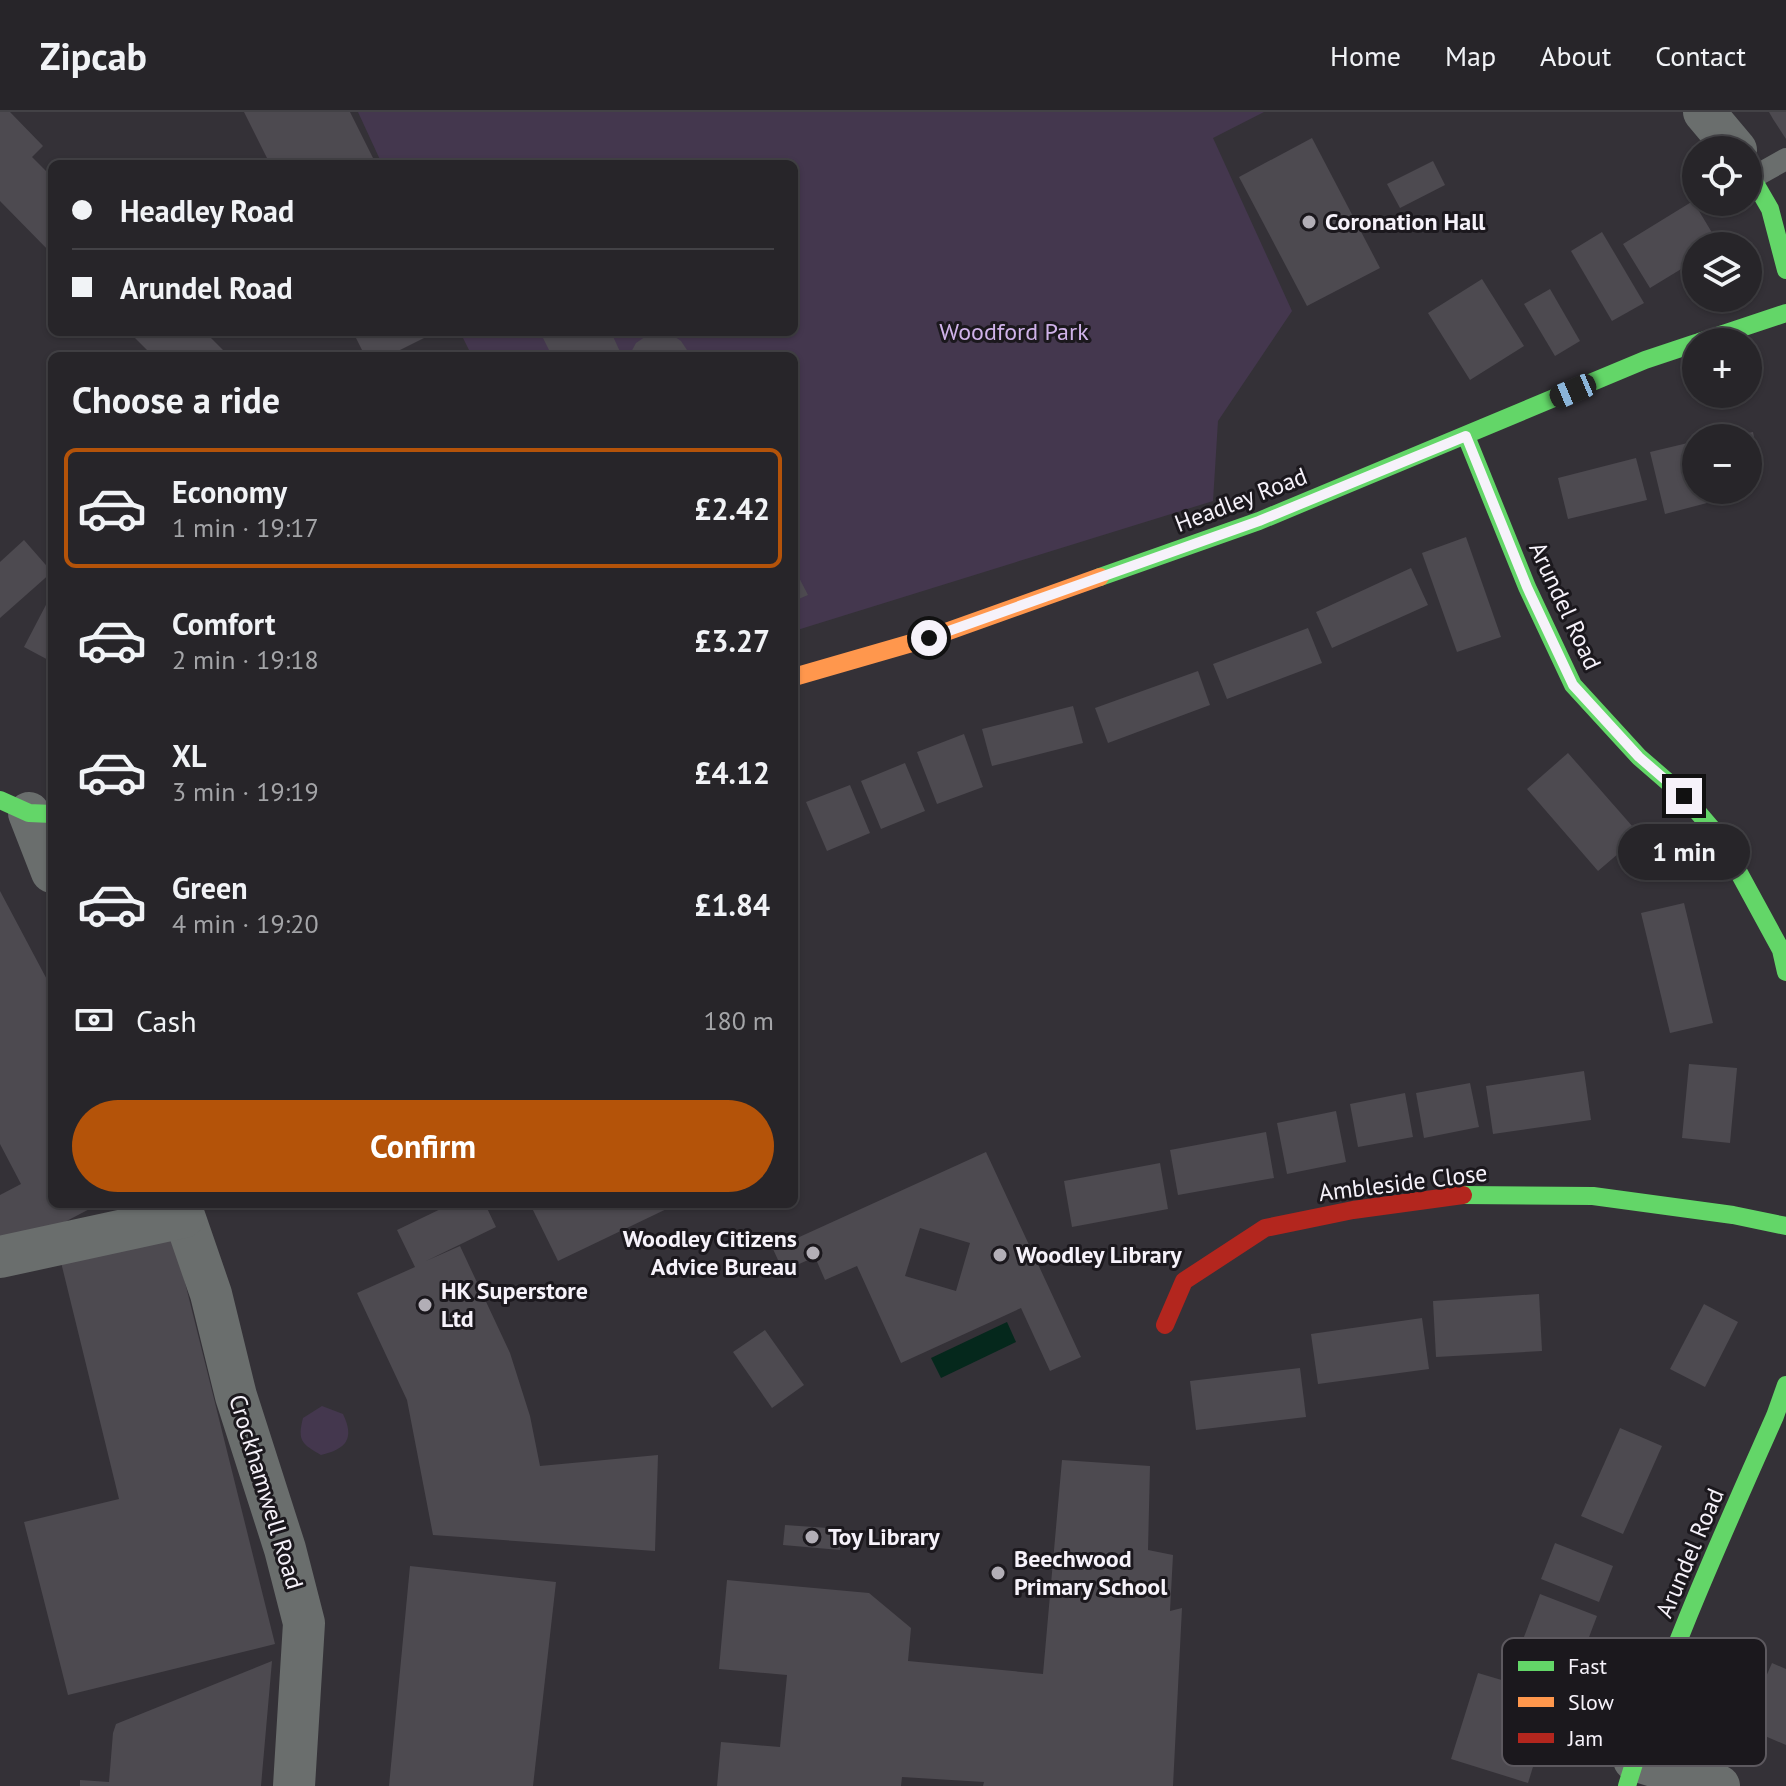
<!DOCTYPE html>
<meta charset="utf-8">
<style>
body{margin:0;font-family:"PT Sans",sans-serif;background:#2f2d31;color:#f1f3f6;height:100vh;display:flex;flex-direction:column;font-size:30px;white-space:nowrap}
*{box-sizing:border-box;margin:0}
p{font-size:26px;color:#a4a5a8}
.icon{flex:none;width:44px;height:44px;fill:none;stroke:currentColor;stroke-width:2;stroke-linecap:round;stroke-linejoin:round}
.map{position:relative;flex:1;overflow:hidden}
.side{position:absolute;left:48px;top:240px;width:750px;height:856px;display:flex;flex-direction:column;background:#272529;border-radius:12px;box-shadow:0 2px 6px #0004,0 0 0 2px #434246}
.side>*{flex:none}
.top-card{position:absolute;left:48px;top:48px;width:750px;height:176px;border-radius:12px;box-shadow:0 2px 6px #0004,0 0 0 2px #434246;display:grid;align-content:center;height:176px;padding:0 24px;background:#272529}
.controls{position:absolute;left:1682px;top:24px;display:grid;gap:16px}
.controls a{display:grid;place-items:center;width:80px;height:80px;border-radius:50%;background:#272529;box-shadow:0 2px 6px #0004,0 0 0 2px #434246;font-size:40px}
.end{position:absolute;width:36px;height:36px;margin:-18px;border:10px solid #f6f2fa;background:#111;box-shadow:0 0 0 4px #111}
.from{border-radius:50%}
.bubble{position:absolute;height:56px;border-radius:28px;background:#272529;box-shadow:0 2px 6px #0004,0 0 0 2px #434246;font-size:26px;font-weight:700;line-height:56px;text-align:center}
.car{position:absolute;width:24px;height:48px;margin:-24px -12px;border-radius:10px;box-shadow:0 0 6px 2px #0007;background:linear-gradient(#222 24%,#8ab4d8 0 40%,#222 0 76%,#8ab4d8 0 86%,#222 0)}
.top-card b{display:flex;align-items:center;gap:28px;height:76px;font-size:30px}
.top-card b+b{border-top:2px solid #434246}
.top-card i{width:20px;height:20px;background:#f1f3f6}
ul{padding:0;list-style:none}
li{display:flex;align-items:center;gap:24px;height:120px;margin:0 16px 12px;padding:0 8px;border:4px solid transparent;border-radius:12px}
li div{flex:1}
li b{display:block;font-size:30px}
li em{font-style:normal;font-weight:700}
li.selected{border-color:#b45309}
li>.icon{width:72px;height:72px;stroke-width:1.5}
h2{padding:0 24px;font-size:36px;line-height:96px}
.pay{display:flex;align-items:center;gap:20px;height:88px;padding:0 24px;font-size:30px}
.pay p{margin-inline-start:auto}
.cta{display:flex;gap:16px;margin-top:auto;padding:16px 24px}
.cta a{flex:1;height:92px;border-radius:48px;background:#b45309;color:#fff;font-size:32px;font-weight:700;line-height:92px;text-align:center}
header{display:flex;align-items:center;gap:48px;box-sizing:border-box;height:112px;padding:0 40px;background:#272529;border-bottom:2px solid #434246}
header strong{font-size:38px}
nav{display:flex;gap:44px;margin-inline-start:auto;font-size:28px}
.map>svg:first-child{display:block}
.green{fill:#44374e}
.water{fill:#05281c}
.building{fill:#4d4a50;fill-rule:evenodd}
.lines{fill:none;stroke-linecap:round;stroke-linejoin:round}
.lane{stroke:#6a6e6d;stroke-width:22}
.street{stroke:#6a6e6d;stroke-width:42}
.fast{stroke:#63d668;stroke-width:18}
.slow{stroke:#ff974d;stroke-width:18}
.jam{stroke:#b3261e;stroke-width:18}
.route{stroke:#f6f2fa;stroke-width:10}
.poi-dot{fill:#b2aeb6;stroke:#1b181d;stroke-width:3}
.labels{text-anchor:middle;stroke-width:6;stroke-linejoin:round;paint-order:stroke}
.poi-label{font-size:24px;font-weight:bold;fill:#f6f2fa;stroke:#1b181d;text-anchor:start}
.park-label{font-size:24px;fill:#d0b3ea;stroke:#1b181d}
.street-label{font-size:24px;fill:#f6f2fa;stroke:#1b181d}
.key{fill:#1b181d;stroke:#5d595f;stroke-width:2}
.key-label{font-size:22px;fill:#f6f2fa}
</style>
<header>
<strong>Zipcab</strong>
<nav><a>Home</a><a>Map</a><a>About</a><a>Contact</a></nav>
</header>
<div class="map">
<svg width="1786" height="1674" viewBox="0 0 1786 1674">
<rect width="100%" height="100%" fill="#343137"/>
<g class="green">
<polygon points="358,0 1264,0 1213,26 1292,199 1218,309 1213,389 794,519 794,244 472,244 460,220 794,220 794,52 382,52"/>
<path d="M322,1294L343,1302C355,1327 346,1337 321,1343C302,1332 297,1329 303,1306Z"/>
</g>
<polygon class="water" points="1007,1210 1016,1230 941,1266 931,1246"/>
<g class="building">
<polygon points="0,0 10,0 43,34 32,45 52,65 52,142 0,89"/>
<polygon points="244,0 350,0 376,52 270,52"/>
<polygon points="1769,0 1786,0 1786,27 1773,7"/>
<polygon points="1312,26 1380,156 1307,194 1239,65"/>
<polygon points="1433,49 1445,73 1400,96 1387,72"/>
<polygon points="1693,89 1720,134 1696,134 1696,148 1650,176 1623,132"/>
<polygon points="1602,120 1644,191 1612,209 1571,139"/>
<polygon points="1482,167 1524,234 1470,268 1428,201"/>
<polygon points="1550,177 1580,229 1555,244 1524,192"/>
<polygon points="129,220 205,220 229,244 153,244"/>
<polygon points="353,220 436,220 388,244 365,244"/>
<polygon points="540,220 611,220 622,244 552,244"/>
<polygon points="652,220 668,220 681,229 689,241 689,244 629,244 636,231"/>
<polygon points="1753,320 1761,363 1748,366 1748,326 1728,326 1727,325"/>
<polygon points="1692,330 1696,348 1696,378 1703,378 1707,391 1665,402 1650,340"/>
<polygon points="1636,346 1647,388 1568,407 1558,366"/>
<polygon points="1466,425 1501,525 1457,540 1422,441"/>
<polygon points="24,428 52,460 0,506 0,450"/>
<polygon points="794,456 808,483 794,489"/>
<polygon points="1411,456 1428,493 1332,536 1316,500"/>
<polygon points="48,489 52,491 52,550 24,535"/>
<polygon points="1308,516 1322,551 1227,587 1213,552"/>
<polygon points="1198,559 1210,593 1108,631 1095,596"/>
<polygon points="1073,594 1083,631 992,654 982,617"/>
<polygon points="964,622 983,675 937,692 917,640"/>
<polygon points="1568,641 1640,723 1598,759 1527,677"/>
<polygon points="905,651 925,699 881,717 861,669"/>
<polygon points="850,673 870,721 827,739 806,690"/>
<polygon points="0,779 52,877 52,1092 99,1092 0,1144 0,1083 21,1072 0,1032"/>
<polygon points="1684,791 1713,911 1670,921 1641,801"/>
<polygon points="1689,952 1737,956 1730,1031 1682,1026"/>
<polygon points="1584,959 1591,1008 1493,1022 1486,974"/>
<polygon points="1470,971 1479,1015 1424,1026 1416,981"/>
<polygon points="1405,981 1413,1025 1358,1035 1350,992"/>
<polygon points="1336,999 1346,1050 1287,1062 1277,1011"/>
<polygon points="1266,1020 1274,1066 1178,1083 1170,1038"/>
<path d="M986,1040L1081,1245L1050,1259L1021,1196L901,1251L857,1154L825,1168L815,1145L783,1159L773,1137ZM920,1116L970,1131L956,1179L905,1164Z"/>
<polygon points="1160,1051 1168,1097 1072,1115 1064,1069"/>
<polygon points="451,1092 485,1092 496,1115 426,1149 460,1134 510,1241 530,1304 540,1354 658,1343 655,1439 433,1423 407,1288 357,1181 415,1155 397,1118"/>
<polygon points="530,1092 677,1092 558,1149"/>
<polygon points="170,1110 275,1532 68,1583 24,1410 119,1387 58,1138"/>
<polygon points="1539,1182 1542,1239 1436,1245 1433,1189"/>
<polygon points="1704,1192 1738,1210 1705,1275 1670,1257"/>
<polygon points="1422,1206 1429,1257 1318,1272 1311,1222"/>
<polygon points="765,1218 804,1273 772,1296 733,1240"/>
<polygon points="1300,1256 1306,1305 1196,1318 1190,1269"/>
<polygon points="1620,1316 1662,1334 1623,1422 1581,1404"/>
<polygon points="1062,1348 1150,1354 1148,1438 1173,1443 1170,1499 1182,1496 1173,1674 983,1674 984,1670 902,1665 901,1674 717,1674 721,1630 780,1635 787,1563 719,1557 727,1468 869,1481 911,1516 908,1549 1043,1562"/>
<polygon points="785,1413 842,1417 840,1438 783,1433"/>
<polygon points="1555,1431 1613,1454 1599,1490 1541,1467"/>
<polygon points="410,1454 556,1470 533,1674 389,1674"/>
<polygon points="1540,1482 1597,1504 1575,1562 1518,1541"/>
<polygon points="272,1549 261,1674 80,1674 80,1668 109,1670 113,1621 116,1612"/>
<polygon points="1772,1551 1786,1557 1786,1633 1744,1615"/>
<polygon points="1478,1561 1555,1584 1528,1671 1451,1647"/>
</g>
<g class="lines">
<polyline class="lane" points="1752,66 1786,47"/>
<g class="street">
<polyline points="1704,0 1736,38"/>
<polyline points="29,701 52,760"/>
<polyline points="180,1092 211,1182 236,1284 285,1437 304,1511 294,1674"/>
<polyline points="0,1145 184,1105"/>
<polyline points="1634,1648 1719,1674"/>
</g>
<g class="fast">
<polyline points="1748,59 1770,97 1786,158"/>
<polyline points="1699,230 1786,201"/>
<polyline points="1466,324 1527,475 1573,573 1639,645 1684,684 1720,726 1781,838 1786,860"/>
<polyline points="1100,465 1259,409 1645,248 1696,231"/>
<polyline points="0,688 29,701 52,702"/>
<polyline points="1463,1083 1593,1084 1733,1103 1786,1114"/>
<path d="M1627,1674C1666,1546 1721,1426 1775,1304L1786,1273"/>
</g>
<polyline class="slow" points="794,565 929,526 1100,465"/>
<polyline class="jam" points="1165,1213 1184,1169 1265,1116 1353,1098 1463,1083"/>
</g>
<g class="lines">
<polyline class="route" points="929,526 1259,409 1466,324 1527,475 1573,573 1639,645 1684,684"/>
</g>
<g class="poi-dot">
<circle cx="1309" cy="110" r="8"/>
<circle cx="813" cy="1141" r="8"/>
<circle cx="1000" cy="1143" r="8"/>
<circle cx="425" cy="1193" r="8"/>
<circle cx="812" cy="1425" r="8"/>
<circle cx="998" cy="1461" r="8"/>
</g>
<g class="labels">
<g class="poi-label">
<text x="1325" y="118">Coronation Hall</text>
<text x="797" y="1135" text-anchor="end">Woodley Citizens<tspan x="797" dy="28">Advice Bureau</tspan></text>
<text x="1016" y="1151">Woodley Library</text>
<text x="441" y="1187">HK Superstore<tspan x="441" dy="28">Ltd</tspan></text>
<text x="828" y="1433">Toy Library</text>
<text x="1014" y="1455">Beechwood<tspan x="1014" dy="28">Primary School</tspan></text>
</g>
<g class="park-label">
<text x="1014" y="228">Woodford Park</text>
</g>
<g class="street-label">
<text transform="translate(1241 388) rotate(-21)" y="8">Headley Road</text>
<text transform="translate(1565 494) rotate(65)" y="8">Arundel Road</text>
<text transform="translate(1403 1071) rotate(-7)" y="8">Ambleside Close</text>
<text transform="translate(266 1380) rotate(73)" y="8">Crockhamwell Road</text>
<text transform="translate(1690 1441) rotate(-67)" y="8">Arundel Road</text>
</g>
</g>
<rect x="1502" y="1526" width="264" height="128" rx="12" class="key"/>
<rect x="1518" y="1549" width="36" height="10" fill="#63d668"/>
<rect x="1518" y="1585" width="36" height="10" fill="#ff974d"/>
<rect x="1518" y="1621" width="36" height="10" fill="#b3261e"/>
<g class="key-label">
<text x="1568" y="1562">Fast</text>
<text x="1568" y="1598">Slow</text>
<text x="1568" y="1634">Jam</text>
</g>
</svg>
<div class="controls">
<a><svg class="icon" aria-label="locate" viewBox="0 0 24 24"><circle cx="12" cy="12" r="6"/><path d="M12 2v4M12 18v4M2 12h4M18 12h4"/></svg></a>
<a><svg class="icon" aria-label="layers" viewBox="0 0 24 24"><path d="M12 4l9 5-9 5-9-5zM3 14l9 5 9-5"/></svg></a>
<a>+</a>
<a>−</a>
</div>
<i class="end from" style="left:929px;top:526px"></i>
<i class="end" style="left:1684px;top:684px"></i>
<div class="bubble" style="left:1618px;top:712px;width:132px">1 min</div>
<i class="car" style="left:1573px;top:279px;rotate:247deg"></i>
<div class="top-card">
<b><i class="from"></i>Headley Road</b>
<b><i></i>Arundel Road</b>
</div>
<section class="side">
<h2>Choose a ride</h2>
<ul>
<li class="selected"><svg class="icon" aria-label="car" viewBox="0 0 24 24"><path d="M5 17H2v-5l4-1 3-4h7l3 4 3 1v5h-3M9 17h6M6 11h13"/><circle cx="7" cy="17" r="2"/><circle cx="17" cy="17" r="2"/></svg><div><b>Economy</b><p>1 min · 19:17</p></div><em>£2.42</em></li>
<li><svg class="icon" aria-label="car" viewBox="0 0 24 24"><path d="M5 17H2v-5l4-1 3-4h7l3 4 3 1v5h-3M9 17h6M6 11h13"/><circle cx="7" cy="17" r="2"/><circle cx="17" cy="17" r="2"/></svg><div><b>Comfort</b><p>2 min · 19:18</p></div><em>£3.27</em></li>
<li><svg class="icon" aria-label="car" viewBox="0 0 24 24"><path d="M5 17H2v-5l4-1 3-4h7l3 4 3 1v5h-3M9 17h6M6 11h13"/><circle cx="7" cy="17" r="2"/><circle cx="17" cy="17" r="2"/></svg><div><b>XL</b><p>3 min · 19:19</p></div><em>£4.12</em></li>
<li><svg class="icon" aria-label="car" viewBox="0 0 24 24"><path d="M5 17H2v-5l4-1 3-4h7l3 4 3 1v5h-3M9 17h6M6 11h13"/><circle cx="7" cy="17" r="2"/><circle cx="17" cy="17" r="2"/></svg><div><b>Green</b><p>4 min · 19:20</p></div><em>£1.84</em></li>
</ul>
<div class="pay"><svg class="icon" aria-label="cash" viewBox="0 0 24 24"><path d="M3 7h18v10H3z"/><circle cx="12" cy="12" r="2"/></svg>Cash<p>180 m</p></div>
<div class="cta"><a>Confirm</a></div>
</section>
</div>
